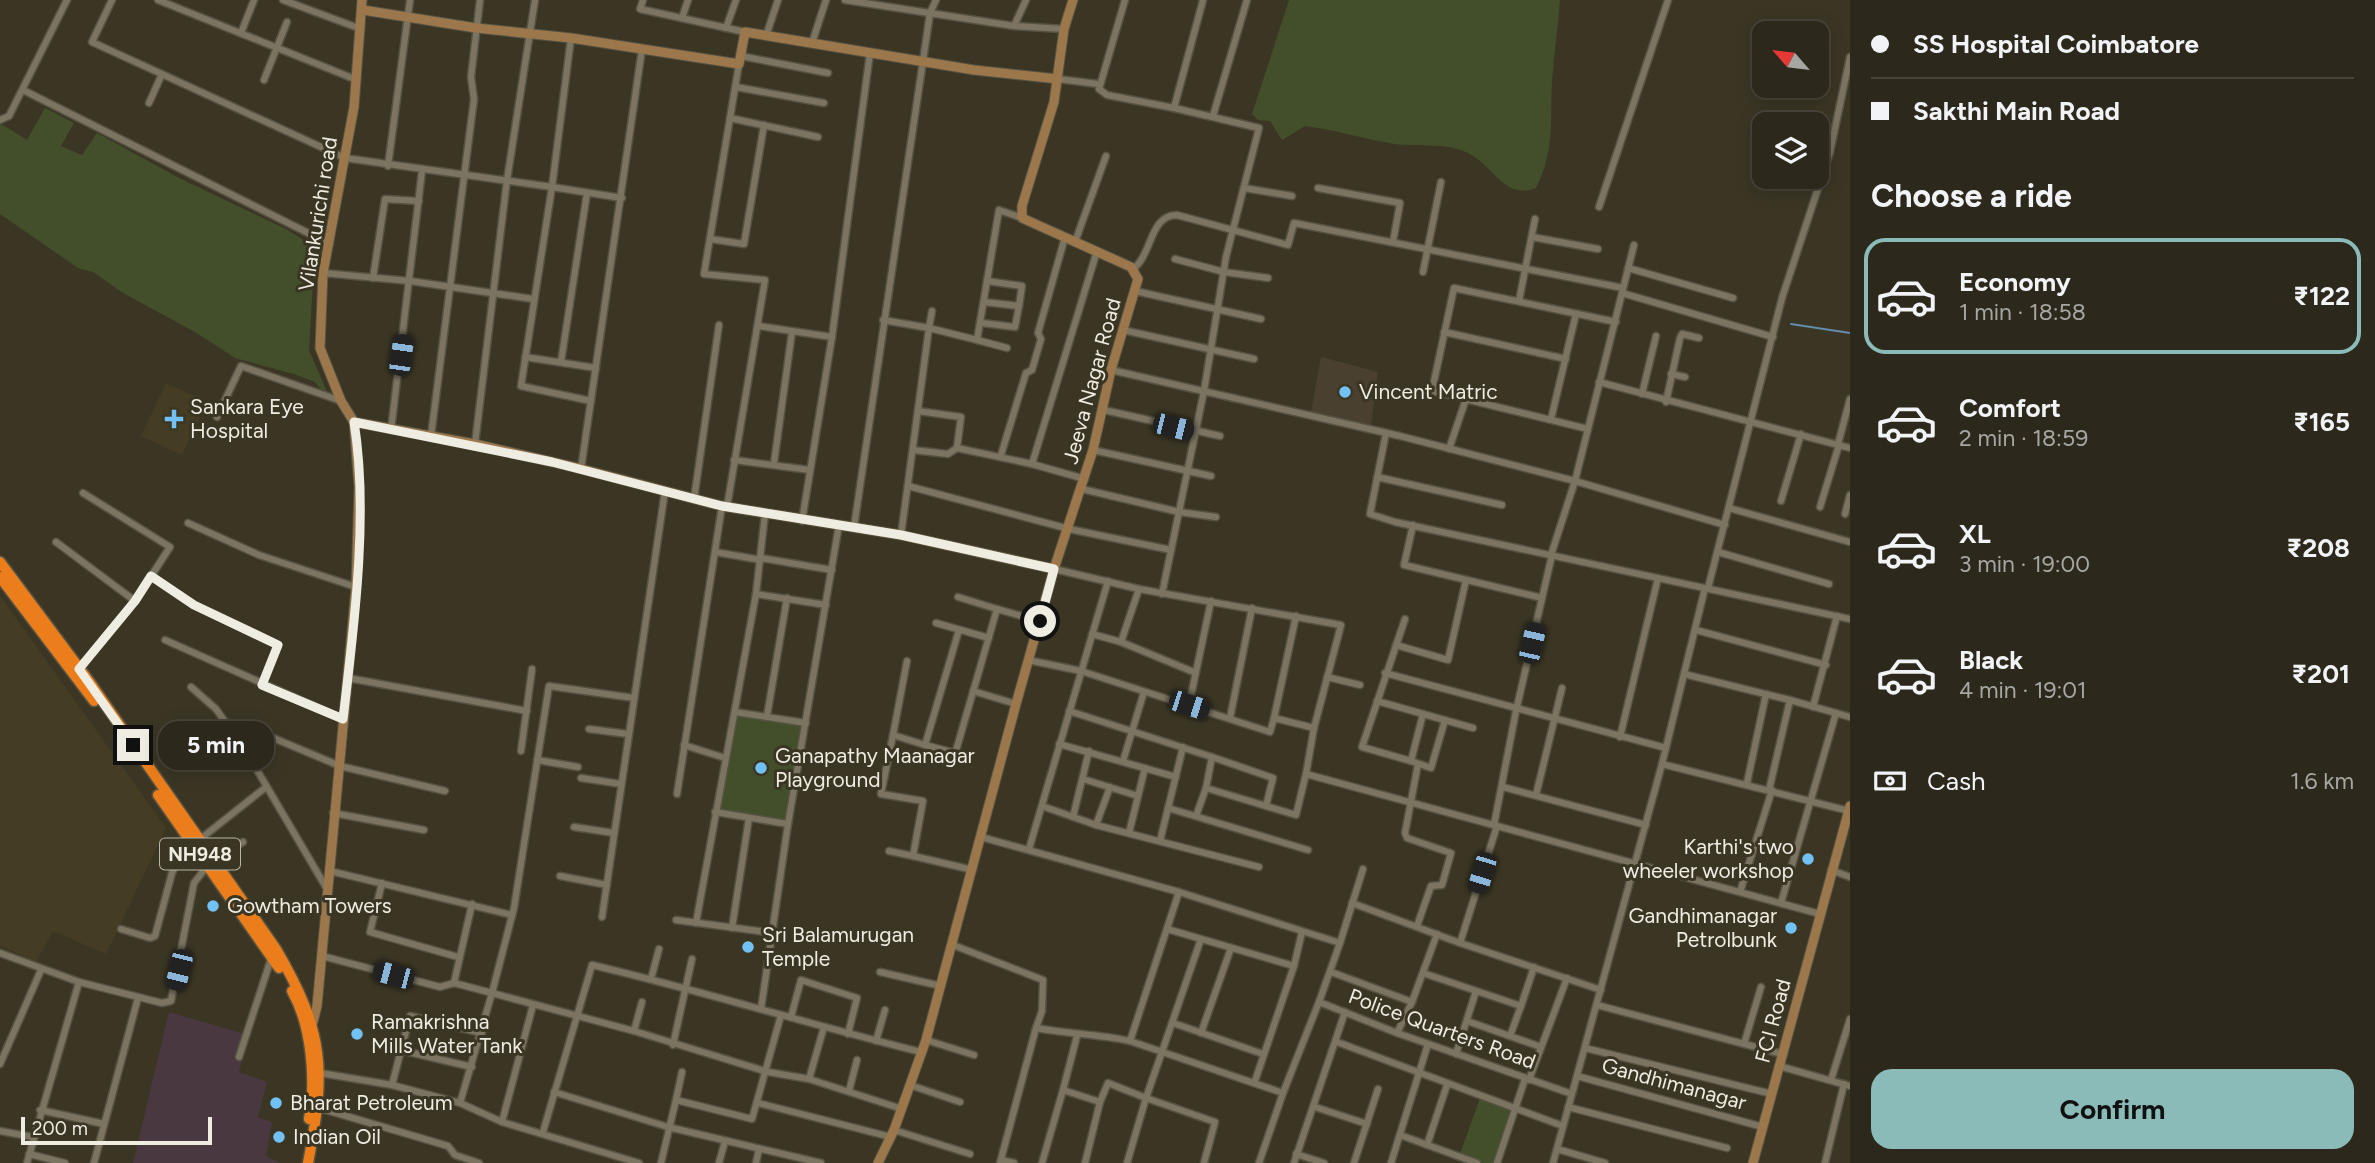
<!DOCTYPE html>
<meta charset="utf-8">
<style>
body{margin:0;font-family:Figtree,sans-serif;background:#343024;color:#f1f3f6;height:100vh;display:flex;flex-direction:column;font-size:26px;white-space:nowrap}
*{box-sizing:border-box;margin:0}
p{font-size:23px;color:#a6a6a3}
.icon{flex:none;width:38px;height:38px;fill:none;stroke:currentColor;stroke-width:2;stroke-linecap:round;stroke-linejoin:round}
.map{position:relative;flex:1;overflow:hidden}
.drawer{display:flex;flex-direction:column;background:#2c281b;width:525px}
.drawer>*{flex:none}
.guide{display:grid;align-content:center;height:154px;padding:0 21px;background:#2c281b}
.needle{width:46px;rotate:298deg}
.controls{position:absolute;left:1752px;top:21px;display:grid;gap:14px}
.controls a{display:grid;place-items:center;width:77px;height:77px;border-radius:14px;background:#2c281b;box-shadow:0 4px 18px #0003,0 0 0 2px #48443a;font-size:35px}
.scale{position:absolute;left:21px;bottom:18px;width:191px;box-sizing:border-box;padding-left:7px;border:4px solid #efece1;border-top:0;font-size:19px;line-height:24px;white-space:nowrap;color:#efece1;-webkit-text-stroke:5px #3b3624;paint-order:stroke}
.end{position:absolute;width:32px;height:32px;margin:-16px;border:9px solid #efece1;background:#111;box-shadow:0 0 0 4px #111}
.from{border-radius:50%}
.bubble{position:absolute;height:49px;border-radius:21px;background:#2c281b;box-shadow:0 4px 18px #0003,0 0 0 2px #48443a;font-size:23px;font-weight:700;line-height:49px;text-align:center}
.car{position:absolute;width:21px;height:42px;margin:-21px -10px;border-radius:9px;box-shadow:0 0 5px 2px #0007;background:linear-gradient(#222 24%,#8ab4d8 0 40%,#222 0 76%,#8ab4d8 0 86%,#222 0)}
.guide b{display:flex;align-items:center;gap:24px;height:66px;font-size:26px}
.guide b+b{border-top:2px solid #48443a}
.guide i{width:18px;height:18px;background:#f1f3f6}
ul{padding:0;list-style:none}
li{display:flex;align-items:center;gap:21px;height:116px;margin:0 14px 10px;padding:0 7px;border:4px solid transparent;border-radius:21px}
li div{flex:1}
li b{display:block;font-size:26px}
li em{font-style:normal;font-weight:700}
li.active{border-color:#8bbbb9}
li>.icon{width:63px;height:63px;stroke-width:1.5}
h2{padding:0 21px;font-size:32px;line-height:84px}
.pay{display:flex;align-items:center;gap:18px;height:77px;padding:0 21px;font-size:26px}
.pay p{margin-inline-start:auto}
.button{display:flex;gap:14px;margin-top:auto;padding:14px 21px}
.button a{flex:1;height:80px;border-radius:21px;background:#8bbbb9;color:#111;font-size:28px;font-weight:700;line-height:80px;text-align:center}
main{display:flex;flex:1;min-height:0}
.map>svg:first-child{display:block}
.built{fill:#443d24}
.industrial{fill:#4a3841}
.education{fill:#494030}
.green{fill:#434f2b}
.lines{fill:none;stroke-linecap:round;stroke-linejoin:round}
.stream{stroke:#638bab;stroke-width:2}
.street-casing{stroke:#575343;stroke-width:9}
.secondary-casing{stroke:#575343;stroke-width:11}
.highway-casing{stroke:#575343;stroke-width:13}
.street{stroke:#7a7460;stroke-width:6}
.secondary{stroke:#9c774b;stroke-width:9}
.highway{stroke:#eb7d1b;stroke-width:10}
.route{stroke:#efece1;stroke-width:9}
.poi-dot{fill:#72c1f5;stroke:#3b3624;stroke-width:2.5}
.labels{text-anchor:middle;stroke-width:6;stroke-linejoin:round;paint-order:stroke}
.shield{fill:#3b3624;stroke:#b9b5a8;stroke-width:2}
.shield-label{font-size:19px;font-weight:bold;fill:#efece1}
.street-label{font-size:21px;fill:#efece1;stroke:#3b3624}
.poi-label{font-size:21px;fill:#efece1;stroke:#3b3624;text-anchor:start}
</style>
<main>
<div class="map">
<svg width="1850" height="1163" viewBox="0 0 1850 1163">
<rect width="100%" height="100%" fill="#3b3624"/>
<g class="built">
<polygon points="166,383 207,402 182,455 141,436"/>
<polygon points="0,596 166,828 106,954 53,931 36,962 0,945"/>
</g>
<polygon class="industrial" points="169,1012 248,1035 239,1072 267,1082 258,1117 272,1122 266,1156 280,1163 133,1163"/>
<polygon class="education" points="1321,357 1378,372 1371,425 1311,412"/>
<g class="green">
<path d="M1289,0H1560C1558,27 1554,55 1552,82C1550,122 1555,150 1536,188C1505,200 1494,167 1470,154C1449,142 1419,147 1395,144C1365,139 1336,130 1305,126L1282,140L1270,121L1258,120L1252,114Z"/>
<polygon points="45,108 74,123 61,146 82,155 97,133 181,179 286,229 305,241 314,263 309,350 327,392 322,391 315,382 294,374 235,358 195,332 123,293 93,272 78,268 0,214 0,123 27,140"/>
<polygon points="735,712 806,723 788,824 715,812"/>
<polygon points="1480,1098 1513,1111 1495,1163 1483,1163 1460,1154"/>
</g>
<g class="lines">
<polyline class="stream" points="1791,324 1850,333"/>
<g class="street-casing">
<g id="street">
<polyline points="112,0 92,42 345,158 552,187 571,38"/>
<polyline points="158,0 357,80"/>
<polyline points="283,0 361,29"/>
<polyline points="643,0 640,9 745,32"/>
<polyline points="845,0 1014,26 1064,29"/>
<polyline points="1125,0 1099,89 1107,95 1174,108 1203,0"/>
<polyline points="682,18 688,0"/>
<polyline points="1014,26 1026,0"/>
<polyline points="726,28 736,0"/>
<polyline points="241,33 254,0"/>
<polyline points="766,36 778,0"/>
<polyline points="812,43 826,0"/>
<polyline points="741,56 828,73"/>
<polyline points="1058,79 1098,84"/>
<polyline points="264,80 287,22"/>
<polyline points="736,87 824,103"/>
<polyline points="23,90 330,244"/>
<polyline points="149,103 162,74"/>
<polyline points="1213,116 1247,0"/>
<polyline points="730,118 818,137"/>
<polyline points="0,120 9,116 67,0"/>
<polyline points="388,166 410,0"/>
<polyline points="1244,188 1292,196"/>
<polyline points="1318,188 1400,203 1393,242"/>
<polyline points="1599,207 1668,0"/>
<polyline points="1532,237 1598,249"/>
<polyline points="710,239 744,244 764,125"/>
<polyline points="1075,242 1106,156"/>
<polyline points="1175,259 1224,272 1268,278"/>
<polyline points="1628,268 1733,298"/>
<path d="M1132,270C1153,255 1149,215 1177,215L1288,245L1294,223L1623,288"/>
<polyline points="1423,272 1441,182"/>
<polyline points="323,273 410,281 533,299"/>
<polyline points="373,278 385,199 419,201"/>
<polyline points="987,281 1022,286 1019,306"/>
<polyline points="1135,291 1261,319"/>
<polyline points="1622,293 1773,337"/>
<polyline points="1519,301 1535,219"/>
<polyline points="932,311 929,328 977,340 999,210 1022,218"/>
<polyline points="883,320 929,328 901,535"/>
<polyline points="982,323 1015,327 1019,306 984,302"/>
<polyline points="759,326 832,337 802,521"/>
<polyline points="1123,330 1254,359"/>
<polyline points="1444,332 1566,359"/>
<polyline points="832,337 870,53"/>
<polyline points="977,340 1007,348"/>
<polyline points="525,357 596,368"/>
<polyline points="561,362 587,193"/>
<polyline points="1111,370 1400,436 1575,481 1725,525"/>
<polyline points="1671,374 1685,377"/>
<polyline points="1599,382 1850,448"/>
<polyline points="1642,394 1656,336"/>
<polyline points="591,401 521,386 552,187 622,198"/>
<polyline points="1666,402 1680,338 1682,334 1699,338"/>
<polyline points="1104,410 1220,436"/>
<polyline points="217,417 241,366 341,401"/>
<polyline points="1551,419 1576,314"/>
<polyline points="1588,429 1432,391 1454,288 1616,322"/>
<polyline points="391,430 422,171"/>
<polyline points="1386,433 1370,514 1395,522 1850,619"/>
<polyline points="431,436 474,99 471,77 480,0"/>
<polyline points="475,444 507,180 535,0"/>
<polyline points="1838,444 1850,399"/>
<polyline points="957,448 1032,464 1097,251"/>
<polyline points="1449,449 1466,399"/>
<polyline points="913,450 948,454 957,448 961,417 918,411"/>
<polyline points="1093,450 1211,476"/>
<polyline points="1001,455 1026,373 1032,370 1041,339 1038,333 1065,237"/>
<polyline points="734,460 810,470"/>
<polyline points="774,463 792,332"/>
<polyline points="1032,464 1085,479"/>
<polyline points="581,469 642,49"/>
<polyline points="1377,477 1502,505"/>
<polyline points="908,486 1069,529 1171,550"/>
<polyline points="1082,489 1179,512 1216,517"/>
<polyline points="694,499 719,325"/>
<polyline points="1781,501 1801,434"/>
<polyline points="727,507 765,280 704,274 739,64"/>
<polyline points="1820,507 1839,445"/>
<polyline points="1729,508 1850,542"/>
<polyline points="1845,514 1850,495"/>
<polyline points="188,523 259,555 356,587"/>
<polyline points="1413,525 1404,565 1542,598"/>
<polyline points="854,527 923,61 930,13 936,0"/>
<polyline points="56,542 135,601"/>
<polyline points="715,552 761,560"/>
<polyline points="1718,552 1829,584"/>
<polyline points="1551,555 1575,481 1634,245"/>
<polyline points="761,558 832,570"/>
<polyline points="1054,569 1139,589 1341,625 1314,728"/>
<polyline points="151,576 194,605 278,645 262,685"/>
<polyline points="1708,588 1782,298 1830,152 1850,57"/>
<polyline points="756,594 826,605"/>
<polyline points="1162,594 1204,391 1226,257 1259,128 1174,108"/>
<polyline points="958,597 997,609"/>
<polyline points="1405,619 1362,747 1411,761"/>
<polyline points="936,623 989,638"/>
<polyline points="959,630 925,745 893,735 881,794 923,801 913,856 973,870"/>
<polyline points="1696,630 1826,665"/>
<polyline points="1092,634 1121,642 1196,673"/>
<polyline points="165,640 343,719"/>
<polyline points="1121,642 1139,589"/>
<polyline points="1396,645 1448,660 1466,580"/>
<polyline points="1028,660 1081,671 1270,732 1274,718 1314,728 1306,774 1820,914"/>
<polyline points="79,669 135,601 170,547 83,493"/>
<polyline points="1385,673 1666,748"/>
<polyline points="1684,674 1790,700"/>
<polyline points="1327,677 1360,685"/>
<polyline points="348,678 527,711"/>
<polyline points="191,687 216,709 247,753 327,889"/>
<polyline points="973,691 1016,704"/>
<polyline points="1377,701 1473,728"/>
<polyline points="1189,705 1211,601"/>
<polyline points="1813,707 1837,616"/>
<polyline points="1069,711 1212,757 1206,788 1296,815 1306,774"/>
<polyline points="735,712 806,723"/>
<polyline points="1423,714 1411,761 1431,768 1445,720"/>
<polyline points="767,716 787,598"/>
<polyline points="1230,718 1252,608"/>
<polyline points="1274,718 1296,616"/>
<polyline points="589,729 628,734"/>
<polyline points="893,735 907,661"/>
<polyline points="1620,737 1658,578"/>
<polyline points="1059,744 1176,777"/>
<polyline points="684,745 725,758"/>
<polyline points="925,745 955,753"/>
<polyline points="521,751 532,669"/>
<polyline points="247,753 259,732 340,766 445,791"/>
<polyline points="1212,757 1273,778 1266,806"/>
<polyline points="537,760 578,767"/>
<polyline points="953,761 997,609 1039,621"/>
<polyline points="1123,761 1144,692"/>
<polyline points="1662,764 1849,811"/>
<polyline points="581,778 621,784"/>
<polyline points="1083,779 1138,796"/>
<polyline points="1747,783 1766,694"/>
<polyline points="1503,787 1646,825"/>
<polyline points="1769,790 1790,700 1850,717"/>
<polyline points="677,794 722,506"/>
<polyline points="1536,795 1562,688"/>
<polyline points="1042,806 1096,825 1259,867"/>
<polyline points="1168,808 1308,850"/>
<polyline points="715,812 788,824"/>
<polyline points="333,813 424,830"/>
<polyline points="1196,816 1206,788"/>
<polyline points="1073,817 1089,751"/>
<polyline points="1096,825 1110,787"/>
<polyline points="1494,825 1516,711 1552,555"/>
<polyline points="1497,826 1460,943 1601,990"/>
<polyline points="574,827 614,833"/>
<polyline points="1129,833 1145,768"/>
<polyline points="981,837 1179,892 1340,943 1319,1002"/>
<polyline points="199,840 266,787"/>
<polyline points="1160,841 1183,747"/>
<polyline points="1029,849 1108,581"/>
<polyline points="889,851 913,856"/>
<polyline points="1831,870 1850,877"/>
<polyline points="330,871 512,915"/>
<polyline points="560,876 607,885"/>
<polyline points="382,883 370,932 458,957"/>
<polyline points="1179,892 1130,1041 1283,1093 1319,1002 1397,1033 1572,1094 1662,764 1705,588"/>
<polyline points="1740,892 1772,790"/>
<polyline points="1352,903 1460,943"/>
<polyline points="1781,903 1836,713"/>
<polyline points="472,904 454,983 492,993 514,908 549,686 634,698"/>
<polyline points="602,917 665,491"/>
<polyline points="676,920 774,933"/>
<polyline points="696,923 756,594 765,514"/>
<polyline points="1417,926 1431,886 1442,885 1451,853 1407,838 1405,833 1418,764"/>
<polyline points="732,928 749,818"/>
<polyline points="121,929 150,938 155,936 172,873 188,837"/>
<polyline points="1167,929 1294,966 1255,1081"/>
<polyline points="1340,943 1363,869"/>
<polyline points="953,945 1043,980 1042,1011 1036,1028"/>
<polyline points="0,953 79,982 162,1003 171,1001 194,883 208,865 243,842"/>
<polyline points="322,956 440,987 454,983"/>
<polyline points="1294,966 1302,932"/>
<polyline points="880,972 941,986"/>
<polyline points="1331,972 1412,1002 1437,934"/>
<polyline points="1423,973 1521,1006 1534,967"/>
<polyline points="651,979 659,949"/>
<polyline points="1597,1005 1782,1054"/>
<polyline points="761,1009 788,824 839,525"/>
<polyline points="791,1017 801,980 857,998 848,1034"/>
<polyline points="1467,1021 1541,1047"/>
<polyline points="1173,1023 1263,1054"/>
<polyline points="634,1031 642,1002"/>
<polyline points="1201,1033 1231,948"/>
<polyline points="1397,1033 1412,1002"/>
<polyline points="1510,1036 1521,1006"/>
<polyline points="926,1040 974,1055"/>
<polyline points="876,1041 885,1010"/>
<polyline points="1337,1042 1563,1126"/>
<polyline points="1744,1044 1761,987"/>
<polyline points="673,1045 692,959"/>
<polyline points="1585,1048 1772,1094"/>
<polyline points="400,1050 472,1067"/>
<polyline points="1456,1054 1476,991"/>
<polyline points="239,1057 272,956"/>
<polyline points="0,1064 41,970"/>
<polyline points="1779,1066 1850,1086"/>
<polyline points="320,1073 392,1085 460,1103 492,993 634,1031 768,1072 809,1079 902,1109"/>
<polyline points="1577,1076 1763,1127"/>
<polyline points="809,1079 824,1027"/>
<polyline points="1529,1080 1567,978"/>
<polyline points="1831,1080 1850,1019"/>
<polyline points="392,1085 410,1016 482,1033"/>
<polyline points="910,1085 960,1102"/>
<polyline points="1063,1090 1077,1036"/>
<polyline points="849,1091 857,1060"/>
<polyline points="554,1092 668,1127 821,1163"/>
<polyline points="676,1100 682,1072"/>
<polyline points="460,1103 502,1122 639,1163"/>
<polyline points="758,1103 891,1137"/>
<polyline points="1315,1107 1367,1124"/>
<polyline points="1568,1107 1727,1148"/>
<polyline points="319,1108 448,1146 455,1155 479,1163"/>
<polyline points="40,1110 104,1124"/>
<polyline points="502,1122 533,1005"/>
<polyline points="894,1130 970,1154"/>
<polyline points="0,1131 33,1137"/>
<path d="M543,1132L592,965C703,991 811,1025 921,1052"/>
<polyline points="1400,1135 1477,1163"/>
<polyline points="1427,1145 1447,1085"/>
<polyline points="1557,1149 1605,1163"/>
<polyline points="29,1154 65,1163"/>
<polyline points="1296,1154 1324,1163"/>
<polyline points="1001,1160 1014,1163"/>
<polyline points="27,1163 79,982"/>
<polyline points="94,1163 138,998"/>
<polyline points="661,1163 676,1100 752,1119 781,1015"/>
<polyline points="719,1163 725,1141"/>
<polyline points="756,1163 759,1149"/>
<path d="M1000,1163L1036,1028C1068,1034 1099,1034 1130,1041"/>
<polyline points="1042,1163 1063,1090 1100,1102 1108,1083 1146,1098 1201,939"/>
<polyline points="1085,1163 1100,1102"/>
<polyline points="1127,1163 1146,1098 1215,1122 1204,1163"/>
<polyline points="1259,1163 1283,1093"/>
<polyline points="1294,1163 1345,1012"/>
<polyline points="1354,1163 1378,1089"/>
<polyline points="1391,1163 1428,1044"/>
<polyline points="1497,1163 1525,1079"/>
<polyline points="1553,1163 1572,1094"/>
<polyline points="1825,1163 1844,1084"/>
</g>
</g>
<g class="secondary-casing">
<g id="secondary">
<polyline points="363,10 476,28 571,38 739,64 745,32 974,70 1058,79"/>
<polyline points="354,422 475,444 578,468 722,506 901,535 1054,569"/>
<polyline points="307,1024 313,1022 317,1006 356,587 359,488 354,422 341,401 320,348 323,273 354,107 362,0"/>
<polyline points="878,1163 894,1130 926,1040 1016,704 1054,569 1093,450 1111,370 1138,279 1131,267 1022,218 1022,206 1054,102 1064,29 1073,0"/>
<polyline points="1753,1163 1850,806"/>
</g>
</g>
<g class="highway-casing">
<g id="highway">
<path d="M0,562L91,684L276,949C325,1033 326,1070 308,1163"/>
<polyline points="0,577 94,701"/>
<polyline points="158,795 279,968"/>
<path d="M292,991C312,1026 316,1081 309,1119"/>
</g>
</g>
<use href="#street" class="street"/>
<use href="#secondary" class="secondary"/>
<use href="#highway" class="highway"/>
</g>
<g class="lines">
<path class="route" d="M133,745L79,669L135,601L151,576L194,605L278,645L262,685L343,719C354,627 369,513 354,422L552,462L722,506L901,535L1054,569L1040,621"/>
</g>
<g class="poi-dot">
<circle cx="1345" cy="392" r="7"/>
<path d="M170.5 408.5h7v7h7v7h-7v7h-7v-7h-7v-7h7z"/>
<circle cx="761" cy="768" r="7"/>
<circle cx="1808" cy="859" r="7"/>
<circle cx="213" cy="906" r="7"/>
<circle cx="1791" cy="928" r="7"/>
<circle cx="748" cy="947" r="7"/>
<circle cx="357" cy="1034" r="7"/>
<circle cx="276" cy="1103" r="7"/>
<circle cx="279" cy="1137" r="7"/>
</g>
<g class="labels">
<rect class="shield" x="160" y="838.5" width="80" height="31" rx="5"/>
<g class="shield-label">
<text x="200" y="861">NH948</text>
</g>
<g class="street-label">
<text transform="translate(318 214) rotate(-81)" y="7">Vilankurichi road</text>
<text transform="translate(1092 381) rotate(-75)" y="7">Jeeva Nagar Road</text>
<text transform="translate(1773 1021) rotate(-75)" y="7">FCI Road</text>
<text transform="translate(1442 1029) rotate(20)" y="7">Police Quarters Road</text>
<text transform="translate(1674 1084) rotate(15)" y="7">Gandhimanagar</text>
</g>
<g class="poi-label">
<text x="1359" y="399">Vincent Matric</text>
<text x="190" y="414">Sankara Eye<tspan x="190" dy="24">Hospital</tspan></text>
<text x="775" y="763">Ganapathy Maanagar<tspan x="775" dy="24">Playground</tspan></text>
<text x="1794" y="854" text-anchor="end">Karthi's two<tspan x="1794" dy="24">wheeler workshop</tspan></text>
<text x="227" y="913">Gowtham Towers</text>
<text x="1777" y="923" text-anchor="end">Gandhimanagar<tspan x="1777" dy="24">Petrolbunk</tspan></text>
<text x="762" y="942">Sri Balamurugan<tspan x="762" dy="24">Temple</tspan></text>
<text x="371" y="1029">Ramakrishna<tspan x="371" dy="24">Mills Water Tank</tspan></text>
<text x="290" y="1110">Bharat Petroleum</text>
<text x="293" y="1144">Indian Oil</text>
</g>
</g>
</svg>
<div class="controls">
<a><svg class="needle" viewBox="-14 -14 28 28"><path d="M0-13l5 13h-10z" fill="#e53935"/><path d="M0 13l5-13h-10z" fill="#a6a6a3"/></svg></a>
<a><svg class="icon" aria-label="layers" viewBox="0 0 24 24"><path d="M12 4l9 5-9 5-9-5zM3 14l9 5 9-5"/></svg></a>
</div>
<div class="scale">200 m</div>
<i class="end from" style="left:1040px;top:621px"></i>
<i class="end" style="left:133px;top:745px"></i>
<div class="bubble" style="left:158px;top:721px;width:116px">5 min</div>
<i class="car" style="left:401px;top:355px;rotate:8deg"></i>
<i class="car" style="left:1173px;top:427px;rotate:104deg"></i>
<i class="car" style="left:1532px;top:643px;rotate:13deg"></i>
<i class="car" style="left:1189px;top:705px;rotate:108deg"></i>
<i class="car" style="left:1482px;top:873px;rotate:197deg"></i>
<i class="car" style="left:179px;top:970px;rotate:194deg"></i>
<i class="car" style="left:393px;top:975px;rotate:285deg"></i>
</div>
<section class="drawer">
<div class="guide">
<b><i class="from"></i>SS Hospital Coimbatore</b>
<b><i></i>Sakthi Main Road</b>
</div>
<h2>Choose a ride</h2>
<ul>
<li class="active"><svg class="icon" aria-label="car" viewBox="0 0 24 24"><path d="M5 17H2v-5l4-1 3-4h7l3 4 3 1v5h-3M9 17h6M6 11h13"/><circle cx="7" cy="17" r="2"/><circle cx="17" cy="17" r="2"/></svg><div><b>Economy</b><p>1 min · 18:58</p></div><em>₹122</em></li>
<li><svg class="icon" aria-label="car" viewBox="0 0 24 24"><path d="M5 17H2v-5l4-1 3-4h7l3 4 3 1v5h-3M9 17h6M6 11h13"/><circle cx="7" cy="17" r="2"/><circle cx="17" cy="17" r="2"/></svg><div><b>Comfort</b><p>2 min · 18:59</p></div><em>₹165</em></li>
<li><svg class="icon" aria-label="car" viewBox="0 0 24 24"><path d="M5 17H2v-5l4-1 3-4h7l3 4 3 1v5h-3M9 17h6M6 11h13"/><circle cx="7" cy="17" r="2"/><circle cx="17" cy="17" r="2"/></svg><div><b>XL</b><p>3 min · 19:00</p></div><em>₹208</em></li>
<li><svg class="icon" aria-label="car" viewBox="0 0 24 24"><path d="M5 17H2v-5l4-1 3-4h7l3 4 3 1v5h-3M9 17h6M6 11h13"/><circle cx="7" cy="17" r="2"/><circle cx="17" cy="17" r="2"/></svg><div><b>Black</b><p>4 min · 19:01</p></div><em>₹201</em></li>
</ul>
<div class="pay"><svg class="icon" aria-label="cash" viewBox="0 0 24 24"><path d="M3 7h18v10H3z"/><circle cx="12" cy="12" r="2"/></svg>Cash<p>1.6 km</p></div>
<div class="button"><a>Confirm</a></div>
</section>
</main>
